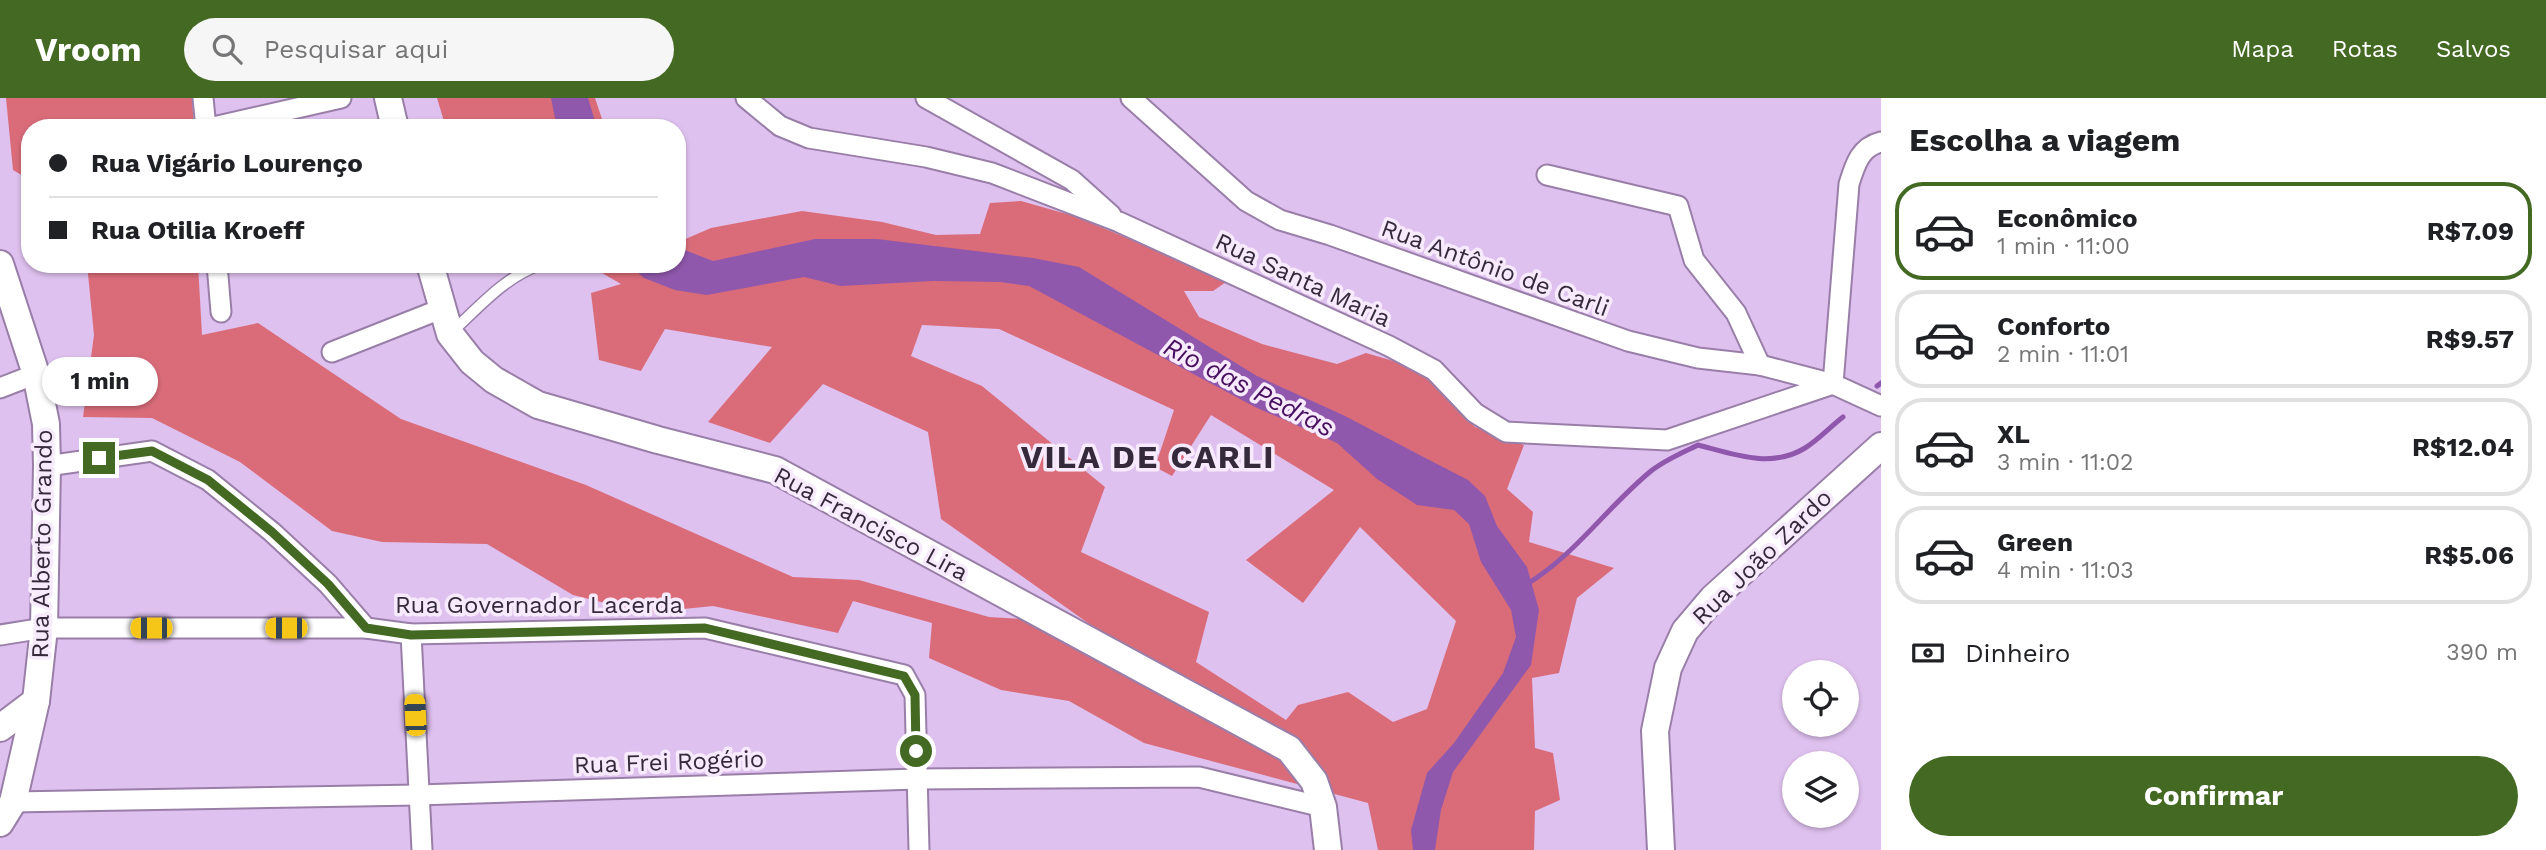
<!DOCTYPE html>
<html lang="pt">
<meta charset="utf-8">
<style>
body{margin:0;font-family:"Work Sans",sans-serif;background:#f6f6f6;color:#202124;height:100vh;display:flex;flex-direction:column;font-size:26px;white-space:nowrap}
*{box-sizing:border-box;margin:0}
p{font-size:23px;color:#757577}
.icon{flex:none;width:38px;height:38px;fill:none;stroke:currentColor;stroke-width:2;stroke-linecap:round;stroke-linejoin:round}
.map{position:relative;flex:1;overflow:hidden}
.panel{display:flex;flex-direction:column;background:#fff;width:665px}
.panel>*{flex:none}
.banner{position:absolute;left:21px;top:21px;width:665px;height:154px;border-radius:28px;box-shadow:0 2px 5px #0004;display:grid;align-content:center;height:154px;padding:0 28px;background:#fff}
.fabs{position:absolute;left:1782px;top:562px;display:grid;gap:14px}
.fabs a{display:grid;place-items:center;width:77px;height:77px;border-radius:50%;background:#fff;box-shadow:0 2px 5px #0004;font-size:35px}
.end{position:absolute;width:32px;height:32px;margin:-16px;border:9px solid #436923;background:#fff;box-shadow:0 0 0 4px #fff}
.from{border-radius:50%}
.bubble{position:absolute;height:49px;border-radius:24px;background:#fff;box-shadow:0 2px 5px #0004;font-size:23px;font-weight:700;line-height:49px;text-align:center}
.car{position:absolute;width:21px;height:42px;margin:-21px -10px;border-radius:9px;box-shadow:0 0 5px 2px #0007;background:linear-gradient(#f5c518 24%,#345 0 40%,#f5c518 0 76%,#345 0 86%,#f5c518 0)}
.banner b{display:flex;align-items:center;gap:24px;height:66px;font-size:26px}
.banner b+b{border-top:2px solid #e0e0e0}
.banner i{width:18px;height:18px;background:#202124}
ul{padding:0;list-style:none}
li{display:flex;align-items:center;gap:21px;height:98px;margin:0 14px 10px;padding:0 14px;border:4px solid #e0e0e0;border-radius:28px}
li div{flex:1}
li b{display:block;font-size:26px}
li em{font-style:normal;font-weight:700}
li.selected{border-color:#436923}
li>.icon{width:63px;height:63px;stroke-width:1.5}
h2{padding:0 28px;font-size:32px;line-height:84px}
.pay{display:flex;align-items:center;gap:18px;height:77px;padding:0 28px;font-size:26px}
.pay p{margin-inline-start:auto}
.primary-button{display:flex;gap:14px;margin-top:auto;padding:14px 28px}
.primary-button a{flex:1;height:80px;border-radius:42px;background:#436923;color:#fff;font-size:28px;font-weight:700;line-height:80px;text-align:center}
header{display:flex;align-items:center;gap:42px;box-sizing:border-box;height:98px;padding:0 35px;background:#436923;color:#fff}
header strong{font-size:33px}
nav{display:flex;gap:38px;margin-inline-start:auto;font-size:24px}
.search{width:490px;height:63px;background:#f6f6f6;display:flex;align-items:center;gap:18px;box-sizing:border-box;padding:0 24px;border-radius:38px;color:#757577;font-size:26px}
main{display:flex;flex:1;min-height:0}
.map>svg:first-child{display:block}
.forest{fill:#da6c7a;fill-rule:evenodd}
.water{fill:#9058ac}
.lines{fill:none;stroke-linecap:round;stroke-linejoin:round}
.stream{stroke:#9058ac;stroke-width:5}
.lane-casing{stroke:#997ea8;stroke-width:13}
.street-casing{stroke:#997ea8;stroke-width:23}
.secondary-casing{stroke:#997ea8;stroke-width:30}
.lane{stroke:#fff;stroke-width:10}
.street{stroke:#fff;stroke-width:19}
.secondary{stroke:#fff;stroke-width:26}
.route{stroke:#436923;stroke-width:9}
.labels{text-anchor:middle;stroke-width:7;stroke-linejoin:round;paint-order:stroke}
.street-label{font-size:24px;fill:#352a3c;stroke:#f6eafc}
.water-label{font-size:26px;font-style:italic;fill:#480f5f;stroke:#f6eafc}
.district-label{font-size:32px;font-weight:bold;letter-spacing:2px;fill:#352a3c;stroke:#f6eafc}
</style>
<header>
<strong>Vroom</strong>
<div class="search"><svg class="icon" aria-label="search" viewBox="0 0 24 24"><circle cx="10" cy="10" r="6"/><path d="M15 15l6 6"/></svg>Pesquisar aqui</div>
<nav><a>Mapa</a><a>Rotas</a><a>Salvos</a></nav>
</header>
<main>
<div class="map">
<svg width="1881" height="752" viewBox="0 0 1881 752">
<rect width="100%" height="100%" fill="#dfc1ef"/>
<g class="forest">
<polygon points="6,0 192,0 194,30 30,30 30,82 13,72"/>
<polygon points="437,0 595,0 605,30 446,30"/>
<path d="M1021,103L1074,118L1229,182L1213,193H1184L1199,219L1262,246L1337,266L1366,255L1421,271L1475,329L1524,347L1507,391L1533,414L1529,444L1614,470L1577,500L1559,575L1532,580L1535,650L1553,655L1560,702L1535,713L1534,752H1378L1368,705L1144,645L1069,603L1001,592L929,560L932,525L853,503L838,535L713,508L645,515L573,497L487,446L382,444L332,433L240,364L152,320L83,319L94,237L87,166H198L202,237L258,225L401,321L586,387L793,479L859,482L989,519L1088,525L941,421L928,334L823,286L770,345L708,324L772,249L665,231L641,273L599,262L591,195L621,186L602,175L596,166H677V137L683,142L711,130L802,113L882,124L936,137L980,136L990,105ZM922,227L999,231L1174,312L1155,369L1172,378L1211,317L1334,392L1246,462L1303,505L1360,429L1456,523L1427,611L1393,624L1348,594L1298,607L1286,622L1196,564L1209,514L1081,454L1105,389L982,288L911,258Z"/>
</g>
<g class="water">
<polygon points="551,0 588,0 597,30 557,30"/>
<polygon points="815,141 877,141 1033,160 1079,169 1257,278 1343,317 1437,366 1468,382 1485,398 1497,428 1527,469 1539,512 1531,567 1453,674 1441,712 1435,752 1413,752 1411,732 1427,675 1454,645 1503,575 1516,539 1511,512 1481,464 1469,426 1454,412 1417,407 1377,381 1337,345 1255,309 1029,188 1000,184 933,183 841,188 804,179 707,197 675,192 644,180 628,166 677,166 677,149 713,163"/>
</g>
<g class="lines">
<g class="stream">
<polyline points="1877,288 1881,285"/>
<path d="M1527,486C1575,457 1607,409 1651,373C1665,362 1682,355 1698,347C1733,356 1771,371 1805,350C1818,342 1830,329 1843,319"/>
</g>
<g class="lane-casing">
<path id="lane" d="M453,233C482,206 504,180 541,166"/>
</g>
<g class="street-casing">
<g id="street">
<polyline points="203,0 206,30"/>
<path d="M746,0L780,28L809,40L926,59L992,75L1119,124L1389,248L1434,272L1475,315L1506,334L1667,342L1833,286L1849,86C1855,67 1860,49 1881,44"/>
<polyline points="926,0 1072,82 1111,117"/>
<polyline points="1131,0 1246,103 1280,122 1330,137 1628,243 1698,260 1760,267 1833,286 1881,308"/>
<polyline points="209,30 341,0"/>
<polyline points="1547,77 1678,108 1694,162 1736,215 1760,267"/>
<polyline points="217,166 221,214"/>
<polyline points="332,254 441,211"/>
<polyline points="0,290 36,276"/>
<polyline points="47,368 152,353 208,382 272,434 328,486 366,530"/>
<polyline points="411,536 422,752"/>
<polyline points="0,537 44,530 366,530 411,536 705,530 904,577 915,597 919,752"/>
<polyline points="13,704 418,697 917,681 1199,679 1323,709"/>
</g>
</g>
<g class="secondary-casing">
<g id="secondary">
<polyline points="388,0 395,30"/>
<polyline points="0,166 36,276 46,326 47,368 44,530 36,603 13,704 0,725"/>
<polyline points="430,166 450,236 472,264 494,282 538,307 658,342 775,372 1289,651 1314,683 1323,709 1328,752"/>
<polyline points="0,630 36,603"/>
<polyline points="1661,752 1655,633 1668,570 1685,533 1713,500 1881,348"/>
</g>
</g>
<use href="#lane" class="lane"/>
<use href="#street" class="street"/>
<use href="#secondary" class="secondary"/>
</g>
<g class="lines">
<polyline class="route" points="99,360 152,353 208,382 272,434 328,486 366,530 411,537 705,530 904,578 915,597 916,653"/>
</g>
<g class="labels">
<g class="street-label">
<text transform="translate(1495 170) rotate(20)" y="8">Rua Antônio de Carli</text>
<text transform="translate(1303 182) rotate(25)" y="8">Rua Santa Maria</text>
<text transform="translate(871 426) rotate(28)" y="8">Rua Francisco Lira</text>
<text transform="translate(42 446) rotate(-89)" y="8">Rua Alberto Grando</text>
<text transform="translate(1762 459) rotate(-44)" y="8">Rua João Zardo</text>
<text x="539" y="515">Rua Governador Lacerda</text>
<text transform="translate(669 664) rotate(-2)" y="8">Rua Frei Rogério</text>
</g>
<g class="water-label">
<text transform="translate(1249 289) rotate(27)" y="9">Rio das Pedras</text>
</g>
<g class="district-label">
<text x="1148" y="370">VILA DE CARLI</text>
</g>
</g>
</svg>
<div class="fabs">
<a><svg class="icon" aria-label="locate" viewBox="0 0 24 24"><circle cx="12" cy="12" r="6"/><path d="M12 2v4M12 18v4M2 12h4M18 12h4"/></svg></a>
<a><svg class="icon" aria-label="layers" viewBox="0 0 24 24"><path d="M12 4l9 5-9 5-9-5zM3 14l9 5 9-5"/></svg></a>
</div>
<i class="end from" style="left:916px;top:653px"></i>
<i class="end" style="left:99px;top:360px"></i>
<div class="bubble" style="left:42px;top:259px;width:116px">1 min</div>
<i class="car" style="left:151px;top:530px;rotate:270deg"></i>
<i class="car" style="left:286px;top:530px;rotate:270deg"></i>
<i class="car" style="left:415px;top:617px;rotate:357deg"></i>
<div class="banner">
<b><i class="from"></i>Rua Vigário Lourenço</b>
<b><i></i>Rua Otilia Kroeff</b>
</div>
</div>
<section class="panel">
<h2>Escolha a viagem</h2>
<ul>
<li class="selected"><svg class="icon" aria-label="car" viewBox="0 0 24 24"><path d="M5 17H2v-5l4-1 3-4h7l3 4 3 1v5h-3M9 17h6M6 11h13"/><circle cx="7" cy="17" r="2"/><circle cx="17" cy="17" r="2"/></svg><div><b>Econômico</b><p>1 min · 11:00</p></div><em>R$7.09</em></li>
<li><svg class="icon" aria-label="car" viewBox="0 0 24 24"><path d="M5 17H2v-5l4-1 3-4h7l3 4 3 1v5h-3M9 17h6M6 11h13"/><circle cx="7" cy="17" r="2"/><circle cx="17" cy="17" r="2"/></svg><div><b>Conforto</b><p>2 min · 11:01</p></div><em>R$9.57</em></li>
<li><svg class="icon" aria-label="car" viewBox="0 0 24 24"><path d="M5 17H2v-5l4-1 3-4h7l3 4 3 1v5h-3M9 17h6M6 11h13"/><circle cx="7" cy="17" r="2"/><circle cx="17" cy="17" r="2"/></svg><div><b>XL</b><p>3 min · 11:02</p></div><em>R$12.04</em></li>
<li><svg class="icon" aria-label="car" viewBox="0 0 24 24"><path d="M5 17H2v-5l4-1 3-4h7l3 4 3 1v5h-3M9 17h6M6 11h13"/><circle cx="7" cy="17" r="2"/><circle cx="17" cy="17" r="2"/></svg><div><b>Green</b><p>4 min · 11:03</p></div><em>R$5.06</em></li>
</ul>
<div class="pay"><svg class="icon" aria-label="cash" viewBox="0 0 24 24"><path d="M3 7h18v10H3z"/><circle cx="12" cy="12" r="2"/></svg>Dinheiro<p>390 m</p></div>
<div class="primary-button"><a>Confirmar</a></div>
</section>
</main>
